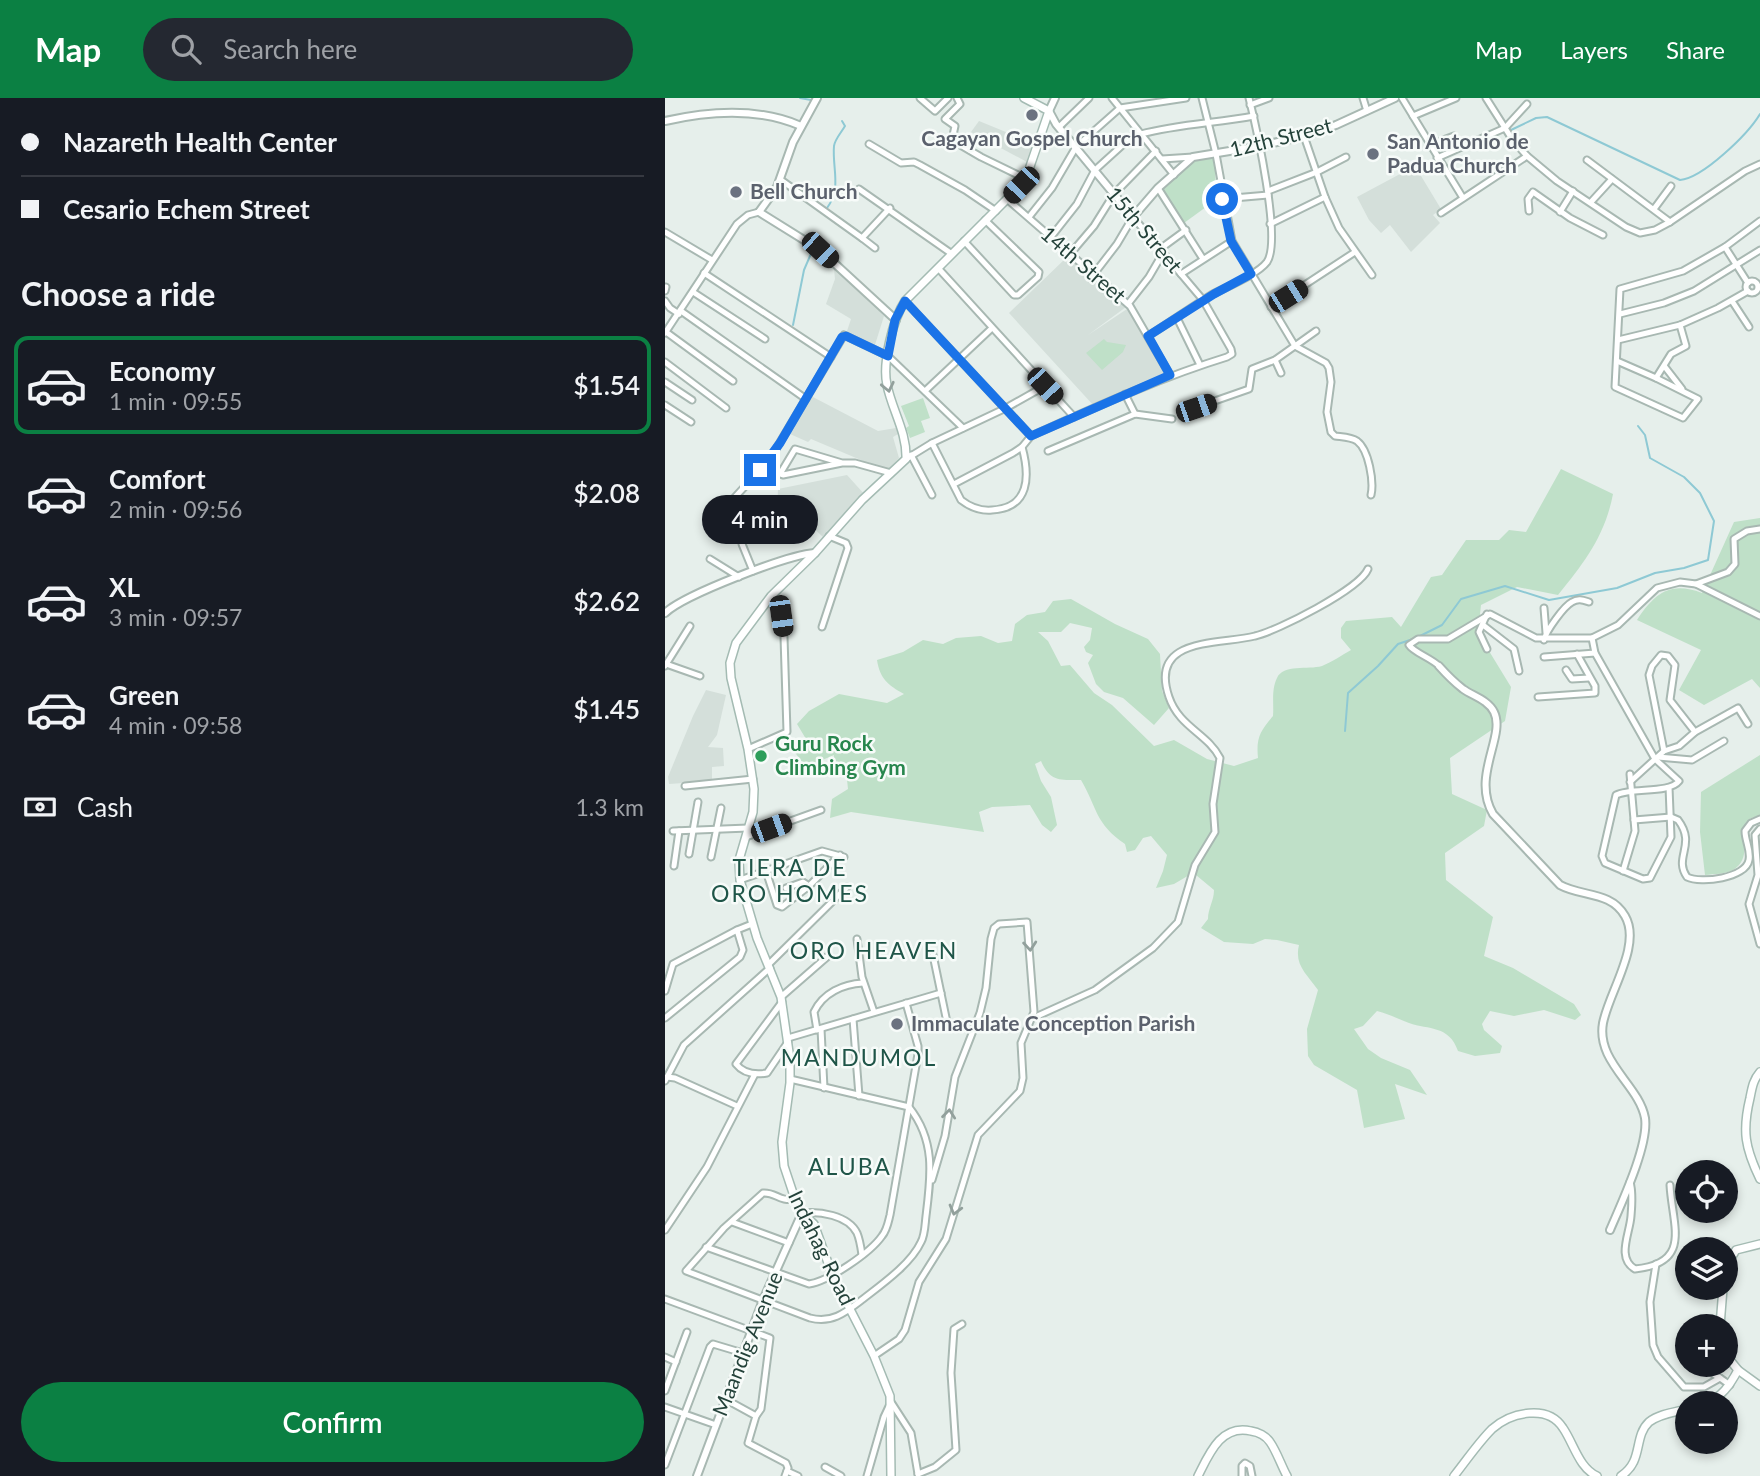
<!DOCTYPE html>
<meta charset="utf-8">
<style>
body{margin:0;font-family:Lato,sans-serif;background:#242831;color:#f1f3f6;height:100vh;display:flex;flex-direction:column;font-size:26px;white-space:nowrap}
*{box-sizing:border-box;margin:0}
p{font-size:23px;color:#9ea1a6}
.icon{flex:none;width:38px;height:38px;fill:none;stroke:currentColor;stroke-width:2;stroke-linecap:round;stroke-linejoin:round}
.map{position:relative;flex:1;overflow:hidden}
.details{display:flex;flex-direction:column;background:#171b24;width:665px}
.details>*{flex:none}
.banner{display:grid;align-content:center;height:154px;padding:0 21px;background:#171b24}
.fabs{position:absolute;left:1010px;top:1062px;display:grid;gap:14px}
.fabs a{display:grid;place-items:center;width:63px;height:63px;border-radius:50%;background:#171b24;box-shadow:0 4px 10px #0003;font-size:35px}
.end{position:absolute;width:32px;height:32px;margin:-16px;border:9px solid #1a73e8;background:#fff;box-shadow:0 0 0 4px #fff}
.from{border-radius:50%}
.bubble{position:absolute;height:49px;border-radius:24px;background:#171b24;box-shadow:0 4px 10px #0003;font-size:23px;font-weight:600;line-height:49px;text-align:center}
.car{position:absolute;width:21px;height:42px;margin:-21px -10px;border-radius:9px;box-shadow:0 0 5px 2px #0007;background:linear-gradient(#222 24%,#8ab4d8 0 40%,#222 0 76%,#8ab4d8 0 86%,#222 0)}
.banner b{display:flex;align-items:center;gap:24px;height:66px;font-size:26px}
.banner b+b{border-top:2px solid #363941}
.banner i{width:18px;height:18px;background:#f1f3f6}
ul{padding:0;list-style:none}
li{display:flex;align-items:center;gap:21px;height:98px;margin:0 14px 10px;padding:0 7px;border:4px solid transparent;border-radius:14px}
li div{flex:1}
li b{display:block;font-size:26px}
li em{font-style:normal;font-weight:600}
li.active{border-color:#0b8043}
li>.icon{width:63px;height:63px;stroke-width:1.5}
h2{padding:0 21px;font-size:32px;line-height:84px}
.pay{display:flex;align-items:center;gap:18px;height:77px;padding:0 21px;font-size:26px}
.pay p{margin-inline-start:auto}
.button{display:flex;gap:14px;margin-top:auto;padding:14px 21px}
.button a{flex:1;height:80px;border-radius:42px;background:#0b8043;color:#fff;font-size:28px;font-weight:600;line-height:80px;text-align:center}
header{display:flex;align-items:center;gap:42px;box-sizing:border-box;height:98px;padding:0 35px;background:#0b8043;color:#fff}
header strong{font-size:33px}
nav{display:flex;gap:38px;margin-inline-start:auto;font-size:24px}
.search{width:490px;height:63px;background:#242831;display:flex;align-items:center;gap:18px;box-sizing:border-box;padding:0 24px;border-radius:38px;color:#9ea1a6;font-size:26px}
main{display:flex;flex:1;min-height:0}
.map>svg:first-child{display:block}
.built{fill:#d4dfda}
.green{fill:#bfe0c8}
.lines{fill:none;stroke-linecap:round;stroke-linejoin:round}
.stream{stroke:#8ec9d4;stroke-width:2}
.minor-casing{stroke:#a8b8b2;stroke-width:9}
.tertiary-casing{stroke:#a8b8b2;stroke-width:10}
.secondary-casing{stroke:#a4bbb3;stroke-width:10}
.minor{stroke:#fff;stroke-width:5}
.tertiary{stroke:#fff;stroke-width:6}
.secondary{stroke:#fff;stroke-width:7}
.oneway{stroke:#92a09c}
.route{stroke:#1a73e8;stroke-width:9}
.worship-dot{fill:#6b7280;stroke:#f7fbf9;stroke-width:2.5}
.leisure-dot{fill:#2e9e5b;stroke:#f7fbf9;stroke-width:2.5}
.labels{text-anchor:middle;stroke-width:5;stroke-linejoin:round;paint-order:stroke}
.street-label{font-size:21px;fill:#24423a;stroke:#f7fbf9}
.worship-label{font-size:21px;font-weight:bold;fill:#5b616d;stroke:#f7fbf9;text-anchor:start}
.leisure-label{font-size:21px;font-weight:bold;fill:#27864d;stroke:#f7fbf9;text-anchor:start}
.neighbourhood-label{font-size:23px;letter-spacing:2px;fill:#1f5548;stroke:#f7fbf9}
</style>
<header>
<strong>Map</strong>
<div class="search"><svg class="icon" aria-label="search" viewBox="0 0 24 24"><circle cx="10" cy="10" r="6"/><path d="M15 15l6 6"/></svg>Search here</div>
<nav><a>Map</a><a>Layers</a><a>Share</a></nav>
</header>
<main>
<section class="details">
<div class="banner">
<b><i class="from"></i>Nazareth Health Center</b>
<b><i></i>Cesario Echem Street</b>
</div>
<h2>Choose a ride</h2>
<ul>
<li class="active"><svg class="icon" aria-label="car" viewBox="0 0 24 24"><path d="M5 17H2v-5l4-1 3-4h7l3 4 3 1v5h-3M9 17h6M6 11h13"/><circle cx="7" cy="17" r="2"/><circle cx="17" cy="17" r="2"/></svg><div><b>Economy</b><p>1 min · 09:55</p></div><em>$1.54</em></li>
<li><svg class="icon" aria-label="car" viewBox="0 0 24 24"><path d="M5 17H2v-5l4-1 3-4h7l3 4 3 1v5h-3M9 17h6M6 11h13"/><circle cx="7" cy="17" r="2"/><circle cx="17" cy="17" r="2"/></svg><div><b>Comfort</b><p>2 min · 09:56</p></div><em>$2.08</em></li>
<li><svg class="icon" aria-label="car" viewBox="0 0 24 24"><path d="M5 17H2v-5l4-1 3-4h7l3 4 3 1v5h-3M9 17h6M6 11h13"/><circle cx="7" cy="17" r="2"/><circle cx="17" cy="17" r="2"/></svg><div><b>XL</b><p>3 min · 09:57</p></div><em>$2.62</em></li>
<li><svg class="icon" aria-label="car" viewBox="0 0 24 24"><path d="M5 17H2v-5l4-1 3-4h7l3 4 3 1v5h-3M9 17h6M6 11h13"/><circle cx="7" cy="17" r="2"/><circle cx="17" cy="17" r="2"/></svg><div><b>Green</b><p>4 min · 09:58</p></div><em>$1.45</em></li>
</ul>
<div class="pay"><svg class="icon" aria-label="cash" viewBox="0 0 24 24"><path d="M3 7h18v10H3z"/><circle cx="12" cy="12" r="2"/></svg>Cash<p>1.3 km</p></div>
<div class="button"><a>Confirm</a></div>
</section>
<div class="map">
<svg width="1095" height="1378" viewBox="0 0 1095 1378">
<rect width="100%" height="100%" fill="#e6efeb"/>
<g class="built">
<polygon points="314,23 368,45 362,64 306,34"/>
<polygon points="750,68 776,111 768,117 775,125 746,154 725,127 716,135 704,122 692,99"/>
<polygon points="402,159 461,209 423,237 462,211 500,276 429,308 344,215"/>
<polygon points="169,171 219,218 209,250 181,236 186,221 161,206 170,181"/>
<polygon points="146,298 213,333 231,330 233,336 228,339 234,360 222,373 146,341 143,344 125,336"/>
<polygon points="182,377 200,397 158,439 142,424 130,431 112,414 113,391"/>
<polygon points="41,592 61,597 52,637 43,649 58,650 59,668 47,669 47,683 4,686 3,679 28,618"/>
</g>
<g class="green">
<polygon points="549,58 552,101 519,125 497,92 531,60"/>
<polygon points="439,241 442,244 461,247 458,254 437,272 421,255"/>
<polygon points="258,300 265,320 256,323 260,334 245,340 241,330 244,328 236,308"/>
<path d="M896,371L948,396C940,438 919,465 893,497L852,489L816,507L813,535L846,589L840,623L785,660L787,696L822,712L819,728L780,755L781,782L828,819L819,858L848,870L909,906L916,917L910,922L879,912L849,918L825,913L817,926L819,932L837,948L835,955L810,958L793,953C784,927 764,932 744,925C733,921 724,916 712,913L698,928L689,931L703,951L716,960L745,972L762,997L730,986L740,1021L699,1030L692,992L649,967L643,958L642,931L653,892C642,876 629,867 634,847L612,842L600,841L588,846L559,844L536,830L543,821C543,810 549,803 549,792L531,777L526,776L509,786L491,790L498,773L502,757L486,738L478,740L470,752L462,754L460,746C430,726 432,709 416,682C395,682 385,684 376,663L370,666L376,683L386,699L392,727L386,734L377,727L365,707L327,709L314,714L319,734L186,714L165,720L167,701L183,691L181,672L168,671L169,657L141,669L128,652L141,641L132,626L144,613L174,596L222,605L239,596C223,587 215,581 212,562L238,554L258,542L278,546L291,540L316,538L333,545L347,543L350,526L362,517L380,514L388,503L406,501L450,526L483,541L495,556L497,593L504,610L489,627L458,600L439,594L431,586L423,565L428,557L421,554L419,549L425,542L427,530L405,525L396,534H373L383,543L396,568L405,567L429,595L447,607L489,648L509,642L542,661L569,668L593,660C591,640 595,633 608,618C609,606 606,592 612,580C618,566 643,572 657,568C667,564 677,557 686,552L676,540V530L681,523L727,519L736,529L766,479L777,477L801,442H834L844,432L861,434Z"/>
<path d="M1095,420V590L1087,581L1039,607L1014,592L1036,552L972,522C990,495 1005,483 1037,495L1069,424Z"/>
<path d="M1095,657V718C1061,722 1095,755 1068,772C1061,776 1049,776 1040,777L1035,734L1036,694Z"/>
</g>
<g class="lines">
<g class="stream">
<polyline points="135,0 146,2"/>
<path d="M846,32L871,20L882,19L1015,82C1038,80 1083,36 1095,16"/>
<path d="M162,110C177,90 167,70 169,48C170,41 176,35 180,28L177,23"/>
<polyline points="128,227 139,172 148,151"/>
<polyline points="753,539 777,527 796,501 840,488 884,502 952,490 990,475 1019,470 1043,462 1049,423 1035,395 1019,379 985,360 980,337 973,328"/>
<polyline points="680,633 683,595 713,568 733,546 748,541"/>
</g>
<g class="minor-casing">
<g id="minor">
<polyline points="255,0 270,13 283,0"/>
<polyline points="292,0 295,6 280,21 290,28 287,42 316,59 361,81"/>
<polyline points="447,0 509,77"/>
<path d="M537,0L551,56L567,143L630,248L661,265L664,270L666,284L662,314L666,334L670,338C677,339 686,339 692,343C704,352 709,384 706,397"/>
<polyline points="698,0 702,13"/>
<polyline points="737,0 798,100"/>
<polyline points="821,0 847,41 862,58 892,83 961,129 975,135 990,132 1005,124 1080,73 1095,66"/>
<polyline points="585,7 604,0"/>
<polyline points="748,18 791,0"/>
<polyline points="394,29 424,0"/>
<path d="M476,36C513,26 551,25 589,18"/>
<polyline points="639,38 660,99 674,130 707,177"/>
<polyline points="204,46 236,65 249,64 255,67 300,92 331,113"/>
<polyline points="765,47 789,38"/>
<polyline points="772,60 840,30 862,6"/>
<polyline points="497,61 528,59"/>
<polyline points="922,62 1005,124"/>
<polyline points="116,82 197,140 225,110"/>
<polyline points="493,90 538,161"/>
<polyline points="194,91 287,156"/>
<polyline points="603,93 652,74 681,59"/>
<polyline points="342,101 465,208 505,277"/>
<polyline points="557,101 603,97"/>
<polyline points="926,104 947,81"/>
<polyline points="989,111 1006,88"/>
<polyline points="864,113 863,101 868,94 905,120 938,137"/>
<polyline points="895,114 908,93"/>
<polyline points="776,115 862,58"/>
<polyline points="364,119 387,90 411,49 455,10 521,0"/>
<polyline points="605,126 660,99"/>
<polyline points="0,134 47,162"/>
<polyline points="386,139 412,106 430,72 473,33"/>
<polyline points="197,140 210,150"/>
<polyline points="299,143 349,197 353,197 373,179 374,174 320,122"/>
<polyline points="1060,149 1083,185"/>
<polyline points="495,151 521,132"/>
<polyline points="406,155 429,128 449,96 491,53"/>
<polyline points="273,170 409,319"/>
<polyline points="39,175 166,259"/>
<polyline points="516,176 567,143"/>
<circle cx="1087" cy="189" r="6"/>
<polyline points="0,193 1,189"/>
<polyline points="28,194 100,241"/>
<polyline points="0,203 5,210 14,216"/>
<polyline points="240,203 366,338"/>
<polyline points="1067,203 1084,229"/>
<polyline points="463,206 484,179 498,155"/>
<polyline points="606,209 690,154"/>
<polyline points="16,213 141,301"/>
<polyline points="955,216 999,205 1029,193 1095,152"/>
<polyline points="512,220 535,267"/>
<polyline points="1,234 68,283"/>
<polyline points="0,235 72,126 83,117 94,114"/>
<path d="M483,238C504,225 525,210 546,197C561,189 592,177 602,164C617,142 591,28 584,0"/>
<polyline points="953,242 1015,227 1053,210 1083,193"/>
<polyline points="610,262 616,275"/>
<polyline points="952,263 991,280 1006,256 1021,248 1015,227"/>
<polyline points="0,264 61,310"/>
<polyline points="1000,269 1017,291"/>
<polyline points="991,280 1033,301 1018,320 950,289 955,191 1018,173 1060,149 1095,123"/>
<polyline points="0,284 27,302"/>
<polyline points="260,293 327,230"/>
<polyline points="460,296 470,316"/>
<polyline points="0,307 26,324"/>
<polyline points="521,313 584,291 587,271 610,262 651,233"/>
<path d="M267,345L296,402C305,409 316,413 327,412C365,410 365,378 357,349"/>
<polyline points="383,353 470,316 507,321"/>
<polyline points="246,357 267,397"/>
<polyline points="241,361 267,345 341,310 380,288"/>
<polyline points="177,365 130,351 115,376 118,377 177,365 190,365 226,375"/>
<path d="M289,386L348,355L357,349L366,338C431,309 494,280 562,259L567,256L566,251L538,202L468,119L452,146L429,176"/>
<polyline points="61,409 105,361 179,237 223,258 298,330"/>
<polyline points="77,446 88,473"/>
<polyline points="45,461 74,479"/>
<polyline points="1031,486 1063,474 1070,466 1069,441 1082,433 1095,431"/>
<polyline points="879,510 881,535"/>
<polyline points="822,516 814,534 822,551"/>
<polyline points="818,527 849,551 854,573"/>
<polyline points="157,529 183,450 181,445 164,438"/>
<path d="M927,540L930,555L990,661L1014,683C1004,696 967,689 951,697L937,758L940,765L978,781L985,780L1006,739L1004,689"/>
<path d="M879,542C881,533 899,508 907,504C913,500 918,502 924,504"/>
<polyline points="879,559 930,555"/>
<polyline points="1,566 35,578"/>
<polyline points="0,568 25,528"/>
<path d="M774,568C766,560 748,554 744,547L753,541H783L825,516L871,540H927L953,527L992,490L1015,484L1031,486L1095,518"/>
<polyline points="901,572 907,581 924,580"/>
<polyline points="873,599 930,595 930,588 912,556"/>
<polyline points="83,651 122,634 119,539 113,510 105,500"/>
<polyline points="999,653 984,577 987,568 996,557 1003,558 1010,567 1005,602 1030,634"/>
<polyline points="993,659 1027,662 1059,643"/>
<polyline points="965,684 999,653 1014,648 1030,634 1073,610 1083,626"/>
<polyline points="20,688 88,681"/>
<path d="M969,722L1006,719L1013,722C1032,747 1008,759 1022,779C1036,786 1081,780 1084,762C1086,752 1080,743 1080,733L1086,725L1095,721"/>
<polyline points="1095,731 1090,737 1093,777 1084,806 1095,846"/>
<polyline points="8,733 83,730"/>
<polyline points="81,739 156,712"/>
<polyline points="24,756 33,704"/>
<polyline points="46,759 56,710"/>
<polyline points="9,768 14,733"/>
<polyline points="101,773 112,807 117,809 144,788 175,757"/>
<polyline points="958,773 970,733 965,676"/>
<polyline points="75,782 157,753 179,759"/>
<polyline points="121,790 138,784 144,788"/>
<polyline points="72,832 87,826"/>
<polyline points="192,841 197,879 209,914"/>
<polyline points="268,857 283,929"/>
<polyline points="104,866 182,789"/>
<polyline points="0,893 8,866 72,832 78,852 75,859 0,920"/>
<polyline points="116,899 163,858"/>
<path d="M117,904L71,966C78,975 90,977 102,975L123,944"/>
<path d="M368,920L430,892L488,850L513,824L530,767L550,734L548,706L555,660C543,636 514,629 504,599C483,538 555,547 590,538C612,533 695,491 703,471"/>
<polyline points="188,921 194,998"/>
<polyline points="156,931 159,990"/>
<path d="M152,932L149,914C158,895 178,886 198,885"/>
<polyline points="123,940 276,895"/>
<polyline points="2,979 10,980 72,1008"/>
<path d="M125,981L244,1009C271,1043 266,1078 261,1118C260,1126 260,1137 256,1144C246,1166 216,1187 198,1201C181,1214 167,1226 145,1220L21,1173L59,1130L98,1095C111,1094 114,1104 130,1101"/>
<polyline points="0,983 19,947 105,870"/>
<path d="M965,1084C968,1094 967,1107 966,1118C965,1135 951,1160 970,1171C1028,1165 1007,1127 1005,1087"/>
<path d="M137,1115C154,1113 183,1117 192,1135C195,1142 196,1150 197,1157"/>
<polyline points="67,1124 124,1145"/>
<polyline points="0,1132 42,1069 90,976"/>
<path d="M41,1149L144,1186C164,1183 205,1155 217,1138C222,1132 223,1125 225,1117L253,956V948L241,905"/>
<polyline points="991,1166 985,1204 988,1247 993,1259 1019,1289 1039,1289 1055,1280 1065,1287"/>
<polyline points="0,1201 105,1240 96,1311 91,1318"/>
<polyline points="209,1258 234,1241 240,1232 254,1184 281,1141 313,1037 355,993 358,980 356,945 369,914 362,824 334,826 329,830 326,841 321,890 315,915 290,979 280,1038 267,1082"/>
<polyline points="0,1259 11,1264"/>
<polyline points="1040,1271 1055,1280"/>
<polyline points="0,1293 22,1234"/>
<polyline points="60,1301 91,1318 83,1345 121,1365 123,1370 120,1378"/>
<polyline points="0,1309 51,1327"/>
<polyline points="0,1367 45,1249 48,1246 78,1255"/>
<polyline points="160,1369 176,1378"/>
<polyline points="122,1373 133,1378"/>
<polyline points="253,1376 270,1369 291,1352 286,1275 289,1231 297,1226"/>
<polyline points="202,1378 219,1319 226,1304 246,1335 253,1376"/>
<polyline points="577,1378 577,1368 580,1365 585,1368 587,1378"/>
</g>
</g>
<g class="tertiary-casing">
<g id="tertiary">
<polyline points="152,0 128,44 112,89 94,114 155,152 231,222"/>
<polyline points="390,0 384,13 391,26 468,119 493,90 528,59 595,48 639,38 671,27 730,0"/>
<path d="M0,23C44,13 93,9 136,28"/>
<path d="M0,515C19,497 122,457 150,455"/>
<path d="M774,568C782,577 789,584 798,591C808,598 823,602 829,614C841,638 806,678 828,716L895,787C917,799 946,793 960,818C977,847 944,894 938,925C931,964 974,987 980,1020C984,1047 956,1106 945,1132"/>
<polyline points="32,1378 98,1202 137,1115"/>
</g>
</g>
<g class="secondary-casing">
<g id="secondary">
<path d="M1095,974C1088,982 1087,990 1085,1000C1077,1033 1080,1050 1095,1081"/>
<polyline points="1060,1179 1065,1162 1071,1152 1095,1146"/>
<polyline points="1055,1228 1058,1190"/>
<polyline points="1060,1256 1073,1272 1095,1288"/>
<path d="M1040,1306C1057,1299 1065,1287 1073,1272"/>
<path d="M226,1378L225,1298L209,1258L167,1176L149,1126L137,1115L132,1107L119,1068L117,1044L125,985V961L116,899L92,840L75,782L74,762L88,714L89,691L83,651L66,580L65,565L71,545L106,498L150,455L197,402L241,361C242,334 227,312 222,287C217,265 228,221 240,203L360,83L384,13L359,0"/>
<path d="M533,1378C544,1356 556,1326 586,1333C593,1334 601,1338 605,1344C612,1354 616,1367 622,1378"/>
<path d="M789,1378C801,1363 813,1345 827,1331C846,1314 883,1306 898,1330C909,1346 914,1370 932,1378"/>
<path d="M956,1378C979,1363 968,1339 984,1324C994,1316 1010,1314 1022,1311"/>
</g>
</g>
<use href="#minor" class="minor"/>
<use href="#tertiary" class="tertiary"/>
<use href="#secondary" class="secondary"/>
</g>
<defs><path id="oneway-chevron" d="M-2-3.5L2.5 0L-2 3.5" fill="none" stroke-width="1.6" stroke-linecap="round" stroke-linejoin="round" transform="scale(1.75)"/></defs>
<g class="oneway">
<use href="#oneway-chevron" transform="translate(223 289) rotate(78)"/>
<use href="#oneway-chevron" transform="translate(365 848) rotate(85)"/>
<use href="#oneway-chevron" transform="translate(284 1016) rotate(-84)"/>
<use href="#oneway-chevron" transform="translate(290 1112) rotate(105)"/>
</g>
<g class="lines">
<polyline class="route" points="95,372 115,345 177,239 181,238 223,258 230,222 240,203 366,338 505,277 483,238 549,196 586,176 566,143 557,101"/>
</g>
<g class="worship-dot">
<circle cx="367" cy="17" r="7"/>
<circle cx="708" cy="56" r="7"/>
<circle cx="71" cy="94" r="7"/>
<circle cx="232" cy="926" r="7"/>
</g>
<circle class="leisure-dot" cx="96" cy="658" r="7"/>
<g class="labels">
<g class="street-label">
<text transform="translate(616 40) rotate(-14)" y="7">12th Street</text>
<text transform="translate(479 132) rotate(50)" y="7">15th Street</text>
<text transform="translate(418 167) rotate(41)" y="7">14th Street</text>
<text transform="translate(156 1150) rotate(64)" y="7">Indahag Road</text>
<text transform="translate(83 1246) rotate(-68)" y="7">Maandig Avenue</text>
</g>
<g class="worship-label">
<text x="367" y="48" text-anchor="middle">Cagayan Gospel Church</text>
<text x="722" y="51">San Antonio de<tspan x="722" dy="24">Padua Church</tspan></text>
<text x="85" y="101">Bell Church</text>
<text x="246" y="933">Immaculate Conception Parish</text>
</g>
<g class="leisure-label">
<text x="110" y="653">Guru Rock<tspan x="110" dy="24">Climbing Gym</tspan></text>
</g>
<g class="neighbourhood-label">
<text x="125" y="778">TIERA DE<tspan x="125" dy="26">ORO HOMES</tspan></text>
<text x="209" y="861">ORO HEAVEN</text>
<text x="194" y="968">MANDUMOL</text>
<text x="185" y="1077">ALUBA</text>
</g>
</g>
</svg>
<div class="fabs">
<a><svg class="icon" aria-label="locate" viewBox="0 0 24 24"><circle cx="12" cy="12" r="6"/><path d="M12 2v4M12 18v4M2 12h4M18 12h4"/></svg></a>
<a><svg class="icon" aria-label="layers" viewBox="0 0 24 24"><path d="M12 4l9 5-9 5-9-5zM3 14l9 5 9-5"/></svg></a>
<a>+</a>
<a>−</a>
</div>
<i class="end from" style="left:557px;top:101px"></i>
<i class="end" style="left:95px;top:372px"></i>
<div class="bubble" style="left:37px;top:397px;width:116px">4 min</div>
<i class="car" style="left:356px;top:87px;rotate:224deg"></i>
<i class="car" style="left:155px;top:152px;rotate:133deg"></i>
<i class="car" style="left:623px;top:198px;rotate:58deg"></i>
<i class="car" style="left:380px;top:288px;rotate:137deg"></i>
<i class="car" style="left:531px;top:310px;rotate:71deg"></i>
<i class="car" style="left:116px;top:518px;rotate:172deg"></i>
<i class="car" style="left:106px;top:730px;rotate:70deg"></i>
</div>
</main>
